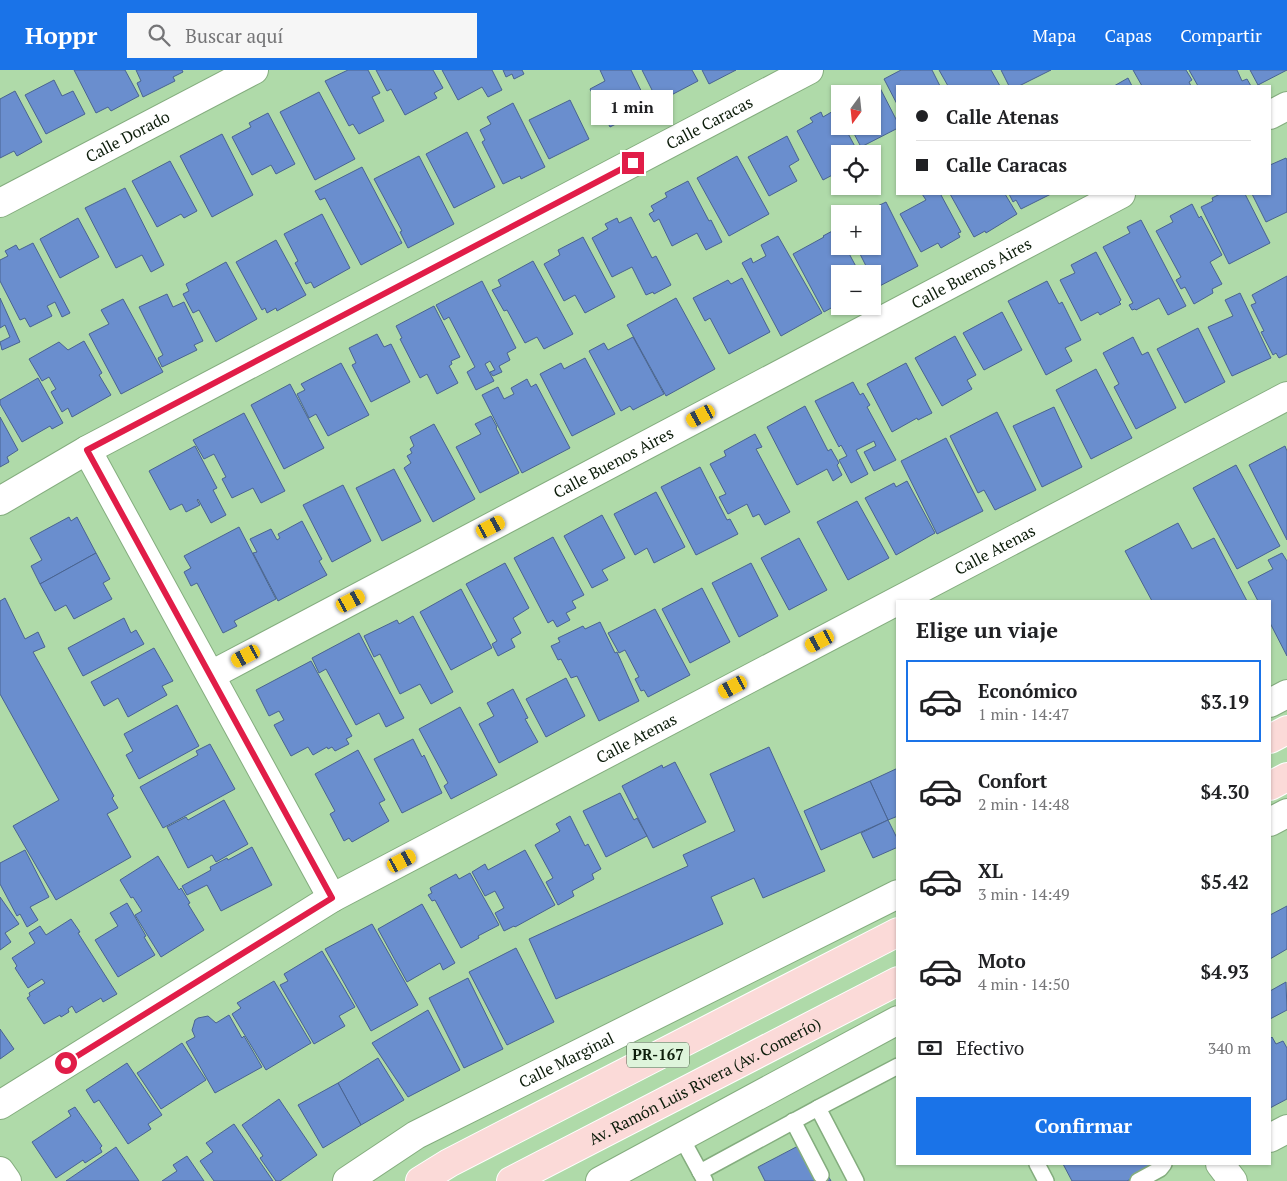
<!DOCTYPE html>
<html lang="es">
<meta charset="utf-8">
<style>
body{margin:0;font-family:"PT Serif",serif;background:#f6f6f6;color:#202124;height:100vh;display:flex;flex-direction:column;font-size:19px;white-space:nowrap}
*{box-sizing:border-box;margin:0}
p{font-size:16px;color:#757577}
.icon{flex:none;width:28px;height:28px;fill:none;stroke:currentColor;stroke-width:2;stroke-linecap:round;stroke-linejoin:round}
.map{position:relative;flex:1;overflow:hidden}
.drawer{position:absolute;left:896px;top:530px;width:375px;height:565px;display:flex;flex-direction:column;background:#fff;border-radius:0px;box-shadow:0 1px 4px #0004}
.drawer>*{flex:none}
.top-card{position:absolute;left:896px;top:15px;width:375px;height:110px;border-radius:0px;box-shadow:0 1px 4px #0004;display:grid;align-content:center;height:110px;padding:0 20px;background:#fff}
.needle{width:32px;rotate:195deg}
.buttons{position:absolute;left:831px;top:15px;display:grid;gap:10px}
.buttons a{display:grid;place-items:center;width:50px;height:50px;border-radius:0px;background:#fff;box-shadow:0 1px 4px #0004;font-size:25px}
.end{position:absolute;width:22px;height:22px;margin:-11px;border:6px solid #e11d48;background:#fff;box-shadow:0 0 0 2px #fff}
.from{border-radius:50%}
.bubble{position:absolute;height:35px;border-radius:0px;background:#fff;box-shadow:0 1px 4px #0004;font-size:16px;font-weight:700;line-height:35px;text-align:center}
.car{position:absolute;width:15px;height:30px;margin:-15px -8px;border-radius:6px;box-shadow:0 0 4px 1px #0007;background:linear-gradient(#f5c518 24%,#345 0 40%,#f5c518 0 76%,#345 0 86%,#f5c518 0)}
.top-card b{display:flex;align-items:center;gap:18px;height:48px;font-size:19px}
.top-card b+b{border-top:1px solid #e0e0e0}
.top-card i{width:12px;height:12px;background:#202124}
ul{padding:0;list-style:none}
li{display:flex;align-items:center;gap:15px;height:82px;margin:0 10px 8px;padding:0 10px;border:2px solid transparent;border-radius:0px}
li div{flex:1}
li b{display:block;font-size:19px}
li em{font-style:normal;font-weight:700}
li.on{border-color:#1a73e8}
li>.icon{width:45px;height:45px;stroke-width:1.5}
h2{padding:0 20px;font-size:22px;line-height:60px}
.pay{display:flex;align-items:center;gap:12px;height:55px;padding:0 20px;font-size:19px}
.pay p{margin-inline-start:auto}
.cta{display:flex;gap:10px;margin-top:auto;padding:10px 20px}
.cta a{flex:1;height:58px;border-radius:0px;background:#1a73e8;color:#fff;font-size:20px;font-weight:700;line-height:58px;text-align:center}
header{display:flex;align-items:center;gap:30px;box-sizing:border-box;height:70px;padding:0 25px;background:#1a73e8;color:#fff}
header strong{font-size:24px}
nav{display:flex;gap:28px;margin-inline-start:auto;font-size:18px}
.search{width:350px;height:45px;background:#f6f6f6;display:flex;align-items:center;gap:12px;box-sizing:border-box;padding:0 18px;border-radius:0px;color:#757577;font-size:19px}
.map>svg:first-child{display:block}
.building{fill:#6a8ece;stroke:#496391}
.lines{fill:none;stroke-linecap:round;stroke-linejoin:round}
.lane-casing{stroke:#84ad7e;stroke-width:18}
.street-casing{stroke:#84ad7e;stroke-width:30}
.primary-casing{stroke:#fff;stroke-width:30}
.lane{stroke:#fff;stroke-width:15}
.street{stroke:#fff;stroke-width:28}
.primary{stroke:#fbdad8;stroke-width:28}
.route{stroke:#e11d48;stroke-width:6}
.labels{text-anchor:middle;stroke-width:4;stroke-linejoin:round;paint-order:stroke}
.shield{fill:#def4db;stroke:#4c5e49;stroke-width:1}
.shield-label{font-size:15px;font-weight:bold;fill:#0d1d0b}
.street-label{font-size:16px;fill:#0d1d0b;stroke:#def4db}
</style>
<header>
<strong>Hoppr</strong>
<div class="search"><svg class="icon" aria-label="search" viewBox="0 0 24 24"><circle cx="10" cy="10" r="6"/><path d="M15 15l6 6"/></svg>Buscar aquí</div>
<nav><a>Mapa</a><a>Capas</a><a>Compartir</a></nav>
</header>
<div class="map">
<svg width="1287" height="1111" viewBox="0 0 1287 1111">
<rect width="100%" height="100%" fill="#afdaa9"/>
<g class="building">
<polygon points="74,0 125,0 139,26 111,41 108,37 96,43"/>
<polygon points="136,0 182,0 183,2 173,7 175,11 143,27 137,13 141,11"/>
<polygon points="348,0 368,0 380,23 372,27 384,51 359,64 353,54 349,56 325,11"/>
<polygon points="376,0 433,0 443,18 434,23 437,28 405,45 391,19 387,21"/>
<polygon points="442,0 492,0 502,20 488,27 482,17 458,30"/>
<polygon points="503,0 522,0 524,4 514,9 512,4 506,7"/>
<polygon points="600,0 631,0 649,37 610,57 590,19 605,11"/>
<polygon points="642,0 692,0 698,11 658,32"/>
<polygon points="702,0 736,0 709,14"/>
<polygon points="901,0 932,0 940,16 898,16 898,36 884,9"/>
<polygon points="939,0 991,0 1000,16 948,16"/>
<polygon points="1001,0 1051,0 1019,16 1009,16"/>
<polygon points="1133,0 1186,0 1192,10 1189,12 1191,16 1142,16"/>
<polygon points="1189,0 1237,0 1242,11 1247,9 1251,16 1198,16"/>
<polygon points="1250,0 1287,0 1258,15"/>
<polygon points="1128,8 1132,16 1114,16"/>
<polygon points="54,10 62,26 73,21 85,44 46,64 25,25"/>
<polygon points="880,18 898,53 898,58 861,77 850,56 872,56 872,24 869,24"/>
<polygon points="15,21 42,72 17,86 14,81 0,88 0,29"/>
<polygon points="319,22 355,89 315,110 280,42"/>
<polygon points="570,30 589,69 549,89 529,50"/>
<polygon points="513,33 545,97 521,109 520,106 503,114 482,72 485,70 480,60 491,54 487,47"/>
<polygon points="835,40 840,50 840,56 844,56 859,84 840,84 840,101 823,110 797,61 813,52 810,48 821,42 823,47"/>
<polygon points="268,43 295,94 276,104 271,95 252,105 232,67 251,57 249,53"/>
<polygon points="467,62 495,117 454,138 426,84"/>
<polygon points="222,64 253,125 212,147 180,86"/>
<polygon points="787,66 799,90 789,96 797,111 769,126 748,87"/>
<polygon points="419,86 454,154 408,178 400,162 402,161 374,109"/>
<polygon points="737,86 769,144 729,166 697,108"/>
<polygon points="1286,88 1287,90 1287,142 1266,152 1252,124 1270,124 1270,95"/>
<polygon points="170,91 197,141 184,148 181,144 157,157 132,111"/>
<polygon points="362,97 402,173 361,195 325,128 320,130 315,121"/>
<polygon points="688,111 709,151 711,150 722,172 706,180 697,163 672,176 659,149 654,152 649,144 654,141 651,136 667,127 665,123"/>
<polygon points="125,118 164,195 151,202 142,185 116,198 85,138"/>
<polygon points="922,124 943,124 941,125 961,162 958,163 960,167 941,178 938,173 921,182 900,144 926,130"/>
<polygon points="950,124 1005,124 1017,144 986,163 985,161 974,167"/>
<polygon points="1009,124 1051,124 1021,139 1016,130 1013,132"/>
<polygon points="1220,124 1245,124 1270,173 1229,194 1201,137 1213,131 1212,128"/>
<polygon points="886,132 918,196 872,220 872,204 870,204 856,176 872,176 872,144 861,144"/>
<polygon points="1192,134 1199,148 1201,146 1222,185 1210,192 1222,214 1212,219 1213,223 1194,234 1185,217 1181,219 1176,210 1181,207 1156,161 1173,152 1170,146"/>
<polygon points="322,144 350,198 314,218 311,212 306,214 295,193 298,191 284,164"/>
<polygon points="631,147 652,188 656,186 671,215 654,224 653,222 646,225 632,197 612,207 592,168 608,159 605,154 617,148 619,153"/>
<polygon points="78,148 99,187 60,208 40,169"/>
<polygon points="1141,150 1186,236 1168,245 1159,228 1136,240 1135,239 1132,240 1129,235 1133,233 1103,177 1130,163 1127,157"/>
<polygon points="836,159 840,167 840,176 845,176 860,204 840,204 840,233 824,242 793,184 824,167 823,166"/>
<polygon points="778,166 822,243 781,266 742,193 751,188 753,193 766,186 761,175"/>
<polygon points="583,167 615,227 585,243 575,225 564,231 544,194 560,185 558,180"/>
<polygon points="276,170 306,225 277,241 276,238 267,243 265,238 262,240 236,192"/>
<polygon points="33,173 70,243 62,247 55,232 47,236 52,246 30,257 25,248 20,250 0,211 0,190 8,186 5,181 16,175 19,180"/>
<polygon points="1096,182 1121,230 1119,232 1121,234 1100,245 1098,242 1081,251 1060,210 1075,203 1071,195"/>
<polygon points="533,191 573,264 544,279 537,267 525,273 507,240 504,241 492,220 501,216 498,210"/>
<polygon points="226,192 257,249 216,272 199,240 193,243 183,224 189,221 186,214"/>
<polygon points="1287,206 1287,284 1279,288 1276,283 1273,285 1261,262 1264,261 1251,235 1256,233 1252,225"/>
<polygon points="742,208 770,262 729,284 710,248 705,251 693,228 728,210 731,214"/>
<polygon points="482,211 516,278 507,283 510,290 499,296 502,302 493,306 490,302 495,300 490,291 485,294 494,311 476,320 467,302 475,297 449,247 444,250 436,235"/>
<polygon points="1047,211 1059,234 1062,232 1081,270 1065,278 1072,291 1046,305 1008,231"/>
<polygon points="1240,223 1271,288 1232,306 1208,257 1233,246 1225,230"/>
<polygon points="167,224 173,237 184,232 203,271 194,275 197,280 162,297 158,288 163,285 139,237"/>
<polygon points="0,228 20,272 2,280 0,272 10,267 5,255 0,258"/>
<polygon points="676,228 715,299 666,326 627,255"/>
<polygon points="123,229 163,302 121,324 89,264 109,254 101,240"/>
<polygon points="434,236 460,287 451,291 452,294 449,296 458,313 437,324 427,304 420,308 400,269 402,268 396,256"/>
<polygon points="1002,242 1022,280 984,300 963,263"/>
<polygon points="1198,258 1225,312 1185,333 1157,279"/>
<polygon points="377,264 384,277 391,274 410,312 371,332 352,295 356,293 349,278"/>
<polygon points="955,266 976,305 967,310 972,319 942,336 915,288"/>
<polygon points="633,267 664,324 633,340 630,336 621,341 589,281 604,273 608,280"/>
<polygon points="1133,267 1142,285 1148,282 1176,338 1136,359 1114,317 1119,314 1103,283"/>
<polygon points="84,271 102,303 99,305 111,325 72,347 68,338 62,342 51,322 56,319 49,307 42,311 29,289 59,272 68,280"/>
<polygon points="585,288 615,344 572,366 540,304 561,293 564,299"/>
<polygon points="341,293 369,345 328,366 316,344 309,348 297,324 305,320 301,314"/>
<polygon points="906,293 932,343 918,350 917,348 892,362 867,314"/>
<polygon points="1096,299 1132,368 1091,389 1056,320"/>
<polygon points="38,308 63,353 52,359 50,356 22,372 0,334 0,330"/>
<polygon points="527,309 531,317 536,314 570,378 522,403 482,325 498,317 504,329 514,324 511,318"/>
<polygon points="853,312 860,325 863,323 870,335 867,337 896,390 874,401 864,382 876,376 874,371 856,380 868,404 851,413 839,390 847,386 841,375 839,377 815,331"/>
<polygon points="290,314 324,378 284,399 251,335"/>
<polygon points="805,336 828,381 831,379 839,393 837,395 842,405 833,411 827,399 797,415 767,357"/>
<polygon points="1054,337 1082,397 1042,417 1013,356"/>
<polygon points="997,342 1036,420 995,440 984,420 978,423 950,366"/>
<polygon points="244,343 285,421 261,433 253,418 232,428 222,409 226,407 214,384 204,389 193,370"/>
<polygon points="491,346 497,357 496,358 519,403 480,423 456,377 481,364 475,354"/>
<polygon points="0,347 18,380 7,387 9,392 0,397"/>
<polygon points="434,354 475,429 433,452 404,398 411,393 407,386 412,383 410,379 414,376 410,367"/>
<polygon points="755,364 762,377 756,379 790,442 765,455 759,444 753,447 747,434 728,444 719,427 726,424 710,394 726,386 724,381"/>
<polygon points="946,368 983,441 937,464 901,391"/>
<polygon points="195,376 217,418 213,420 226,445 211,453 198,429 197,430 200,435 186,442 182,434 170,440 149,401"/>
<polygon points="1285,376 1287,381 1287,470 1249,395"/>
<polygon points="1236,395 1280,476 1237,499 1193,418"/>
<polygon points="700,397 727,450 730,449 738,464 696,485 661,417"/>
<polygon points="394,399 421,451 382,471 356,418"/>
<polygon points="907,411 935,463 896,485 865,428 894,413 896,417"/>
<polygon points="343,415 371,471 332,492 303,435"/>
<polygon points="656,422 685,477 654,493 647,478 635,485 614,444"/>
<polygon points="857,431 889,488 848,510 817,452"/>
<polygon points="602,445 625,488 602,500 608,510 592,518 564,466"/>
<polygon points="69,447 71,451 77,447 96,483 40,514 31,496 42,490 30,468"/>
<polygon points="302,451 322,489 319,491 327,505 278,531 253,483 257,482 250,469 271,459 277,470 280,468 278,464"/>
<polygon points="1178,453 1192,479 1214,468 1247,531 1152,531 1125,481"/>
<polygon points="239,457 276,529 234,551 237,556 223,563 197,513 191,516 184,502 191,498 184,486"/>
<polygon points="553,467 584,525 572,531 576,538 566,543 570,550 557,557 553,550 548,553 514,488"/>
<polygon points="799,468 827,520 789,540 761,488"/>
<polygon points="96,483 110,509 103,513 112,529 74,549 66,535 55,541 40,514"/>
<polygon points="1282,483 1287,491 1287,586 1270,553 1270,531 1258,531 1248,512 1273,499 1268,490"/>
<polygon points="505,493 529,538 513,548 521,563 511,569 515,577 498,586 492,574 497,571 466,514"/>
<polygon points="751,493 778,546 739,567 712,513"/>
<polygon points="702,518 730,572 690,593 662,539"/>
<polygon points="461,519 492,578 451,600 420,542"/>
<polygon points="5,528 25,569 38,562 45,577 33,582 114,726 112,728 118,738 107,744 131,787 56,830 13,756 59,730 0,624 0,531"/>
<polygon points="655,539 690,605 648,627 644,620 641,621 635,609 639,607 625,580 619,583 608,563"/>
<polygon points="413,546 453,622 431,634 420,614 400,624 380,584 374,587 364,566 397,550 399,554"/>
<polygon points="124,548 131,563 136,560 144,574 83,606 68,578"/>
<polygon points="600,552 615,583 617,582 639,631 599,651 577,606 571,608 561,589 558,590 551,576 560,572 558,568 583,556 585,559"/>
<polygon points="359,563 404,648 386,657 379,643 356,655 326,599 319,603 312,588"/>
<polygon points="154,578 173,611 162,616 167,625 128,647 118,628 104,636 91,612"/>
<polygon points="311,591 352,666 346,669 349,674 335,681 332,677 328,679 327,677 313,685 308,677 291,686 274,655 284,650 279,641 269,646 256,620"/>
<polygon points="566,608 585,646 546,667 526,629"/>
<polygon points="513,619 528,648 525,649 538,672 499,693 479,654 494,646 487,633"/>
<polygon points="177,635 199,676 139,709 126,685 133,681 124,664"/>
<polygon points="460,637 497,705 451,729 444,716 448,713 419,659"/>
<polygon points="413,669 422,687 424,685 442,723 402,743 374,689"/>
<polygon points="210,674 235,719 163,758 140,717 198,685 196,681"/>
<polygon points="769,677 825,801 763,828 754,808 711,827 723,854 556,929 529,869 688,796 683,785 735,761 710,704"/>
<polygon points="358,680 385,730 379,733 389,751 352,772 349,768 344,771 330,744 335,741 315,704"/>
<polygon points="675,692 706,752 653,778 622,716 662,695 663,698"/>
<polygon points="898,698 898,746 888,750 870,711"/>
<polygon points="870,711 888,750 821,780 804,741"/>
<polygon points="620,723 634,750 637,748 647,766 606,787 583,741"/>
<polygon points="224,730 248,774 216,792 212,785 188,798 167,757 186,747 188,750"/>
<polygon points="570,746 585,776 588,774 601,799 592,804 594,809 572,821 574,826 558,835 546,812 553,808 535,775 560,761 556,754"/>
<polygon points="888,750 898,770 898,777 873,788 861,763"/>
<polygon points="252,777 272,815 221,841 207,815 187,825 182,816 211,800 210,797 227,788 228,790"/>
<polygon points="25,780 49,827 30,837 38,850 27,857 20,844 17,846 0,814 0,793"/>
<polygon points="525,780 555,835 515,857 514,856 504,861 495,843 504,838 495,821 485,826 472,802 485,794 488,800"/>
<polygon points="158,786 179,820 181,818 190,833 188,834 204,860 161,887 135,845 142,841 133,827 131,828 120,810"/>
<polygon points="470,803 499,855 478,866 479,868 461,878 435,830 432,831 428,825 432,823 430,818 456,804 459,809"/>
<polygon points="0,827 19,854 5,863 11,872 0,880"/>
<polygon points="127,833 146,866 144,867 155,885 118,907 95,870 118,856 110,843"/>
<polygon points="422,834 455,893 443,900 440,893 407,912 378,859"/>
<polygon points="1287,836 1287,879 1270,889 1270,845"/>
<polygon points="71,849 80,862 78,863 117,924 103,932 101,928 76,943 72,936 68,939 69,942 61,947 60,945 44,954 27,928 30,926 29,923 45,913 42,909 28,918 15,898 17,896 12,888 35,873 29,863 40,856 46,865"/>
<polygon points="372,854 418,935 371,961 325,879"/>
<polygon points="516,878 554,952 507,975 469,902"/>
<polygon points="322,881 355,937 339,946 345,956 314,974 280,915 288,911 284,904"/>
<polygon points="468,908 503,979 464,998 429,928"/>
<polygon points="274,911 311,973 266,1000 232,944 241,938 237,933"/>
<polygon points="1286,912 1287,940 1270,949 1270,921"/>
<polygon points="428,940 460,1000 408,1027 372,973"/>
<polygon points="229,945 242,968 244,966 262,997 215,1023 186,972 195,967 192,960 193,957 195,950 198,948 208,946 216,953"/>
<polygon points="0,959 14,979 0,989"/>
<polygon points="1272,967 1276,974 1283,971 1287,978 1287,1029 1270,1038 1270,969"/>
<polygon points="182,973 206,1010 161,1039 137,1003"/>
<polygon points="378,988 404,1030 361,1055 338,1013"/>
<polygon points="127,993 162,1045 148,1054 151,1059 128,1074 99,1030 94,1033 86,1020"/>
<polygon points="338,1013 361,1055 323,1078 298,1035"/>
<polygon points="279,1029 317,1085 280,1111 276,1111 260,1088 263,1086 242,1055"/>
<polygon points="75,1037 102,1076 100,1078 102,1082 85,1093 83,1090 56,1108 32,1072 71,1046 68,1041"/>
<polygon points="234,1054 273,1111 214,1111 200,1091 213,1082 206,1073"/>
<polygon points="800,1075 826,1102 831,1111 765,1111 758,1097"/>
<polygon points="116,1077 139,1111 66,1111"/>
<polygon points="187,1086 204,1111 162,1111 177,1101 173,1095"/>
<polygon points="1063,1094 1159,1094 1127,1111 1072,1111"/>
</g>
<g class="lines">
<g class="lane-casing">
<g id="lane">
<polyline points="818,1038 898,996"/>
<polyline points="793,1051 821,1105"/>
<polyline points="681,1067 705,1111"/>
<polyline points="1037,1094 1046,1111"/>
<polyline points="700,1102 818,1038 856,1111"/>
<polyline points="1138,1111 1160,1099 1164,1094"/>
</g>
</g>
<g class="street-casing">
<g id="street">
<polyline points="1270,45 1287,36"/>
<path id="s1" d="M0,133L254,0"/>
<polyline points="87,380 332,828"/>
<path id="s2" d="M0,431L87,380L809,0"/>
<path id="s3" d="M211,605L1121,124"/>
<polyline points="1270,633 1287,624"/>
<polyline points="1270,752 1287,743"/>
<path id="s4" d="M0,1035L332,828L1287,326"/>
<polyline points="1270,1068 1287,1059"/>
<polyline points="1220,1094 1233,1111"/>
<polyline points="0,1101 7,1111"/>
<path id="s5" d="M347,1111L416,1065L898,824"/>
<polyline points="600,1111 898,950"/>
</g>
</g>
<g class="primary-casing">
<g id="primary">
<polyline points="1270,669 1287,660"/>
<polyline points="1270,716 1287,707"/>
<polyline points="420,1111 449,1093 898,862"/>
<path id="s6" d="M511,1111L898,911"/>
</g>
</g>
<use href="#lane" class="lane"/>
<use href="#street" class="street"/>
<use href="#primary" class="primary"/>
</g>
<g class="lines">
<polyline class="route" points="66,993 332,828 87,380 633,93"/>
</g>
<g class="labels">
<rect class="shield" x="627" y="972.5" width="62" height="25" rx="4"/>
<g class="shield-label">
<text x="658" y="990">PR-167</text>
</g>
<g class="street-label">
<text dy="6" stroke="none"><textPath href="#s2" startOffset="804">Calle Caracas</textPath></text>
<text dy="6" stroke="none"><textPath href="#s1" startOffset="144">Calle Dorado</textPath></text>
<text dy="6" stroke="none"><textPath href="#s3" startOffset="860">Calle Buenos Aires</textPath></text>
<text dy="6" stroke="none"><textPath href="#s3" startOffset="455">Calle Buenos Aires</textPath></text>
<text dy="6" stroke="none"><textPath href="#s4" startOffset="1140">Calle Atenas</textPath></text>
<text dy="6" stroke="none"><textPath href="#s4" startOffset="735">Calle Atenas</textPath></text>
<text dy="6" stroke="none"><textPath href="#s5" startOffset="251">Calle Marginal</textPath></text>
<text dy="6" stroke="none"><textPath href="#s6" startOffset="218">Av. Ramón Luis Rivera (Av. Comerío)</textPath></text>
</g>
</g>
</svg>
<div class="buttons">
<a><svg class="needle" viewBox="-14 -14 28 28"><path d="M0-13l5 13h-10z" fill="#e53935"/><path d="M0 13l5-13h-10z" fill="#757577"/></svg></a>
<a><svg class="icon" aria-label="locate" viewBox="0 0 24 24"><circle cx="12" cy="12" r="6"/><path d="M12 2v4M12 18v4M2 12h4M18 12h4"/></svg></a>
<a>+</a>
<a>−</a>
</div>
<i class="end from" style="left:66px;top:993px"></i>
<i class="end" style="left:633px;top:93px"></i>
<div class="bubble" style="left:591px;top:20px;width:82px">1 min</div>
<i class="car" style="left:701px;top:346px;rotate:242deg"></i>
<i class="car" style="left:491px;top:457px;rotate:62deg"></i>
<i class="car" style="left:351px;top:531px;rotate:62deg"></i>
<i class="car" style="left:820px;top:571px;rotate:242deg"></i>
<i class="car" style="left:246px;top:586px;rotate:242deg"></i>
<i class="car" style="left:733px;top:617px;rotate:242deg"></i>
<i class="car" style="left:402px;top:791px;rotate:62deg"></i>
<div class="top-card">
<b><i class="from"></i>Calle Atenas</b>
<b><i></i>Calle Caracas</b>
</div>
<section class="drawer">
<h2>Elige un viaje</h2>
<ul>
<li class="on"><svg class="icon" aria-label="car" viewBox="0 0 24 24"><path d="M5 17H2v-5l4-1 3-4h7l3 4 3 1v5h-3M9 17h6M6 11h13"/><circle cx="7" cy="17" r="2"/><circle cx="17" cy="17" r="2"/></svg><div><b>Económico</b><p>1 min · 14:47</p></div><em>$3.19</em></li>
<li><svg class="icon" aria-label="car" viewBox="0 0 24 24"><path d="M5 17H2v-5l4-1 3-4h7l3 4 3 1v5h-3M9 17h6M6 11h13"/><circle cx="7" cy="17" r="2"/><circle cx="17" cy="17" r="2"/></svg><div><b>Confort</b><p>2 min · 14:48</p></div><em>$4.30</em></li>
<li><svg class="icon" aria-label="car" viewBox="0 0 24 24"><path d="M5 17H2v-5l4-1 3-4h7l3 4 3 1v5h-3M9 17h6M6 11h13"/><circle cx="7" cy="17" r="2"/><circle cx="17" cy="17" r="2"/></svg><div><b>XL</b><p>3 min · 14:49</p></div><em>$5.42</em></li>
<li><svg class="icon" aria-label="car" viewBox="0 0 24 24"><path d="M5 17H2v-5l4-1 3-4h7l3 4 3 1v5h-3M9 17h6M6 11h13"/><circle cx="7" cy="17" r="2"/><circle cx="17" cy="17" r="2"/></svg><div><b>Moto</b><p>4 min · 14:50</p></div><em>$4.93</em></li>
</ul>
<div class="pay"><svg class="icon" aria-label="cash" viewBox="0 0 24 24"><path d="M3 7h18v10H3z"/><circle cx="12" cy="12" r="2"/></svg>Efectivo<p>340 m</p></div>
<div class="cta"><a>Confirmar</a></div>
</section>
</div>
